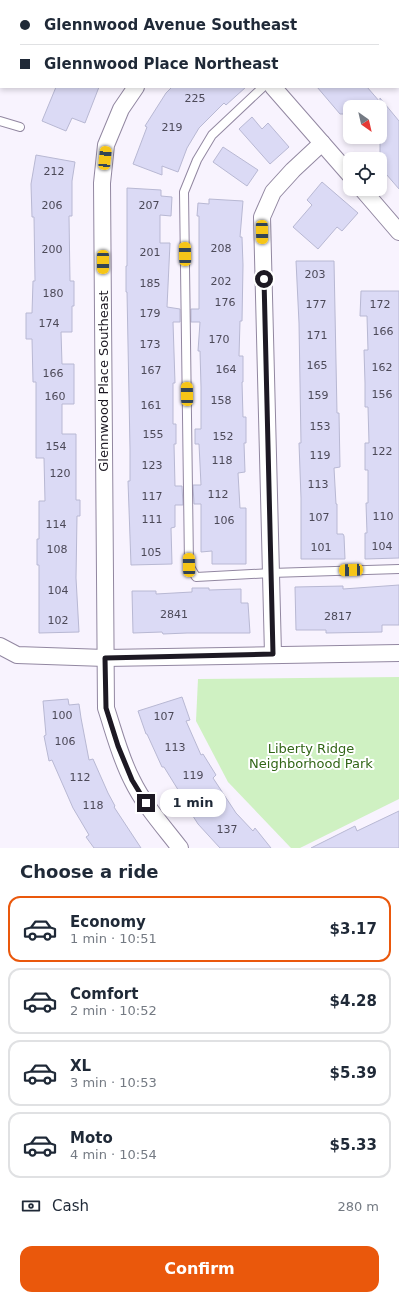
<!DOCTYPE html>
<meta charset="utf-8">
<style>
body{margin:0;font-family:"DejaVu Sans",sans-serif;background:#f6f6f7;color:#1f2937;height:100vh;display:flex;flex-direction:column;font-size:15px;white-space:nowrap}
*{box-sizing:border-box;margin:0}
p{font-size:13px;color:#747a83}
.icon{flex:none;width:22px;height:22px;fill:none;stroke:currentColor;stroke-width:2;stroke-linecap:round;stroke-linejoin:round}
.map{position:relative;height:848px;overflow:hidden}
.sheet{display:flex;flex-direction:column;background:#fff;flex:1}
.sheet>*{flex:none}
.hud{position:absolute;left:0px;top:0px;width:399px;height:88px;box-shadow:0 2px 6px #0003;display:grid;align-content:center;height:88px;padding:0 20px;background:#fff}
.needle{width:26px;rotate:146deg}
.controls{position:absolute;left:343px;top:100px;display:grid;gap:8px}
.controls a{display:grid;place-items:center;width:44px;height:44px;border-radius:8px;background:#fff;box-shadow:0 2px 6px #0003;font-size:20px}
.end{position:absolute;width:18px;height:18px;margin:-9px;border:5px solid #1d1923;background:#fff;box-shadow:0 0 0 2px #fff}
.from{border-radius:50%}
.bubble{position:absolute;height:28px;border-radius:12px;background:#fff;box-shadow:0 2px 6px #0003;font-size:13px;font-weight:800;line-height:28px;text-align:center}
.car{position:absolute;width:12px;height:24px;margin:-12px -6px;border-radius:5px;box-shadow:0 0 3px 1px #0007;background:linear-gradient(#f5c518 24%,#345 0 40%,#f5c518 0 76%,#345 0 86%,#f5c518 0)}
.hud b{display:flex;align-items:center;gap:14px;height:38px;font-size:15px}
.hud b+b{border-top:1px solid #e0e1e3}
.hud i{width:10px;height:10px;background:#1f2937}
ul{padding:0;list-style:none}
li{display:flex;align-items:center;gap:12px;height:66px;margin:0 8px 6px;padding:0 12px;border:2px solid #e0e1e3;border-radius:12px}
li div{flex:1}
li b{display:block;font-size:15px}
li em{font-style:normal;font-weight:800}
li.on{border-color:#ea580c}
li>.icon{width:36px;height:36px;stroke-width:1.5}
h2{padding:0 20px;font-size:18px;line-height:48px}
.pay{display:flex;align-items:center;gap:10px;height:44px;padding:0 20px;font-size:15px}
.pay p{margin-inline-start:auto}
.cta{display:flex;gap:8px;margin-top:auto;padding:8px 20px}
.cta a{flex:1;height:46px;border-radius:12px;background:#ea580c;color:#fff;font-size:16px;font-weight:800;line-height:46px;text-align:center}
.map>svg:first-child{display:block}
.green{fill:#cff1c2}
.building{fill:#dbdaf5;stroke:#b8b8d3}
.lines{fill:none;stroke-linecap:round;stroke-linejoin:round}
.lane-casing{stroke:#9287a1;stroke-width:10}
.street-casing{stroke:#9287a1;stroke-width:18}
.lane{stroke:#fff;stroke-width:8}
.street{stroke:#fff;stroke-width:16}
.route{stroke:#1d1923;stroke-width:5}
.labels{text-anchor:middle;stroke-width:4;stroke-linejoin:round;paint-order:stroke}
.number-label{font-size:11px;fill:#4c4958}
.street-label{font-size:13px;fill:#1d1923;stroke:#fff}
.park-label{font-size:13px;fill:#326617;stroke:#fff}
</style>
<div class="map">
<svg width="399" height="848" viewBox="0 0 399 848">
<rect width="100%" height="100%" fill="#f8f3fe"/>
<polygon class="green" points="399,677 399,799 300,848 291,848 228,782 196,721 198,679"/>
<g class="building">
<polygon points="56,87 99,87 85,123 72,118 66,131 42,121"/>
<polygon points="172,87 246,87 226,105 224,103 199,128 187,148 178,172 162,166 162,175 133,164 147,127 145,126 166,93"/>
<polygon points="317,87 367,87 380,102 380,98 399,121 399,189 380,167 380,107 350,107 350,110 345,114 340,114"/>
<polygon points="252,117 262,129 268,123 289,147 270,164 239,129"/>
<polygon points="223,147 258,170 247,186 213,162"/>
<polygon points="36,155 75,162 72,181 72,216 69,216 70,281 74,281 74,306 72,306 72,332 61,332 62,364 74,364 74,404 62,404 62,434 76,434 76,500 80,500 80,516 77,516 76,578 79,632 39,633 39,565 37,565 37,539 39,539 39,501 45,501 44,458 36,458 36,382 33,382 32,339 26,339 26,313 32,313 33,281 35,281 34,217 32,217 31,184"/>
<polygon points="322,182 358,213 342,231 337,227 318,249 293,227 312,205 307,200"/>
<polygon points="127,188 161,190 161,196 172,197 171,216 160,215 160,243 170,243 167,307 180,309 180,322 173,322 175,383 173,383 173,424 176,424 176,444 174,444 175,486 182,486 183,505 175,505 175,527 171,528 172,564 131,565 128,481 130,481 130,449 127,292 126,292 126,266 127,266"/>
<polygon points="209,199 243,201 240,237 242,237 243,265 242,321 240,321 239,356 243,356 243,382 242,382 243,417 246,417 246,443 244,443 245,472 238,473 240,508 246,508 246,564 212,564 212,551 201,552 201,504 194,504 193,485 201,485 199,444 195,444 195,429 201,429 201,387 200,351 198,351 200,322 191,322 191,309 199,309 199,216 197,216 198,203 209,204"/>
<polygon points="296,261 334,261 337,413 339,413 340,467 334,468 336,504 337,504 337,534 343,534 344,536 345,559 301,559 301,498 299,443 301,443 299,323"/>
<polygon points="361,291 399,291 399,558 365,559 365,533 367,533 366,503 368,503 368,470 365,470 365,443 369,443 368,407 365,407 365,383 364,350 368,350 367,316 360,316"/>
<polygon points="399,585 399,625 382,625 382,632 326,633 326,630 296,630 295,587 343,586 343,589"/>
<polygon points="192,588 209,588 209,590 241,589 241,603 248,603 250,633 187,633 163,634 162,632 133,633 132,591 156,591 156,594 192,592"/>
<polygon points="182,697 190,720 186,721 201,755 203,754 216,775 213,778 236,813 253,831 255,828 271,848 220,848 198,824 184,802 185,801 164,767 162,767 147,734 146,734 138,711"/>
<polygon points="68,699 69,705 79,704 81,718 89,760 93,759 108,793 115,806 114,807 141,848 94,848 86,837 89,835 73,808 52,760 49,761 44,736 46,735 43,701"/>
<polygon points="399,811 399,848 311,848 355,826 357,831"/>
</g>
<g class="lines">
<g class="lane-casing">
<g id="lane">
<polyline points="263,87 212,135 197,160 184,192 189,565 196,577 271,573 399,569"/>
<polyline points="0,121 20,127"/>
</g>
</g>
<g class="street-casing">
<g id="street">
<polyline points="196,0 197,1"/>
<path d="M136,87L121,109L106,145L102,183L106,708C114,732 120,757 132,780C144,805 163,826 180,848"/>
<polyline points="273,87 350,175"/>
<polyline points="362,189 399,232"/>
<polyline points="0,646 17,655 105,658 399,653"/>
<polyline points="273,654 262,217 273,192 293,170 322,143"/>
</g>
</g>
<use href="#lane" class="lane"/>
<use href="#street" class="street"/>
</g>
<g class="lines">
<polyline class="route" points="146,803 132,780 118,746 106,708 105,658 273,654 264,279"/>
</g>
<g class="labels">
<g class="number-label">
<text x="195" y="102">225</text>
<text x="172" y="131">219</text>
<text x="54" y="175">212</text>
<text x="52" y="209">206</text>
<text x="149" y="209">207</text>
<text x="221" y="252">208</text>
<text x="52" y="253">200</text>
<text x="150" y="256">201</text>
<text x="315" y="278">203</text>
<text x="221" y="285">202</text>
<text x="150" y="287">185</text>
<text x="53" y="297">180</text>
<text x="225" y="306">176</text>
<text x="316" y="308">177</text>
<text x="380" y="308">172</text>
<text x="150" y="317">179</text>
<text x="49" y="327">174</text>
<text x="383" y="335">166</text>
<text x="317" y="339">171</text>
<text x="219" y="343">170</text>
<text x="150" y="348">173</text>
<text x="317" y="369">165</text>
<text x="382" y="371">162</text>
<text x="226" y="373">164</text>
<text x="151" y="374">167</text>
<text x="53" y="377">166</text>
<text x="382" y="398">156</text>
<text x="318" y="399">159</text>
<text x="55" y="400">160</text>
<text x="221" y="404">158</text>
<text x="151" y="409">161</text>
<text x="320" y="430">153</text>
<text x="153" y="438">155</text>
<text x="223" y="440">152</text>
<text x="56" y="450">154</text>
<text x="382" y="455">122</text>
<text x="320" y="459">119</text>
<text x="222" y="464">118</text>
<text x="152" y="469">123</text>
<text x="60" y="477">120</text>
<text x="318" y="488">113</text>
<text x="218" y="498">112</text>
<text x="152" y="500">117</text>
<text x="383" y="520">110</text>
<text x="319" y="521">107</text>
<text x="152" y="523">111</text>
<text x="224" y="524">106</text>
<text x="56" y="528">114</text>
<text x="382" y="550">104</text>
<text x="321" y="551">101</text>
<text x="57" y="553">108</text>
<text x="151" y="556">105</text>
<text x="58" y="594">104</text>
<text x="174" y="618">2841</text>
<text x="338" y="620">2817</text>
<text x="58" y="624">102</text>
<text x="62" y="719">100</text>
<text x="164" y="720">107</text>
<text x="65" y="745">106</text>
<text x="175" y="751">113</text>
<text x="193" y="779">119</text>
<text x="80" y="781">112</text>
<text x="93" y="809">118</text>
<text x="227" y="833">137</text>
</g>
<g class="street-label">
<text transform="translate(103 381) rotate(-90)" y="5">Glennwood Place Southeast</text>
</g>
<g class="park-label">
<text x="311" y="753">Liberty Ridge<tspan x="311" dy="15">Neighborhood Park</tspan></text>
</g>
</g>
</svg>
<div class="controls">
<a><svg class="needle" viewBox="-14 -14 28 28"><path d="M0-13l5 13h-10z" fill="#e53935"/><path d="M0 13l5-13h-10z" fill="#747a83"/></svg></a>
<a><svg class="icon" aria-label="locate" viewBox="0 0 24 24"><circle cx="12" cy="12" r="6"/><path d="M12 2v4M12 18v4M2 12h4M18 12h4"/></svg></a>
</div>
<i class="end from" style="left:264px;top:279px"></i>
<i class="end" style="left:146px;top:803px"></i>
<div class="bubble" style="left:160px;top:789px;width:66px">1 min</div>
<i class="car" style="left:105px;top:158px;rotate:6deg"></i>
<i class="car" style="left:262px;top:232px;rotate:179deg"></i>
<i class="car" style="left:185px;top:254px;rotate:359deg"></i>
<i class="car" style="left:103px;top:262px;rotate:180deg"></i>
<i class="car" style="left:187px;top:394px;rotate:359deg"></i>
<i class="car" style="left:189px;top:565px;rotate:359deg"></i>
<i class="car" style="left:351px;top:570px;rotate:268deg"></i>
<div class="hud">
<b><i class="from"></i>Glennwood Avenue Southeast</b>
<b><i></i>Glennwood Place Northeast</b>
</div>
</div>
<section class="sheet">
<h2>Choose a ride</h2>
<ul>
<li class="on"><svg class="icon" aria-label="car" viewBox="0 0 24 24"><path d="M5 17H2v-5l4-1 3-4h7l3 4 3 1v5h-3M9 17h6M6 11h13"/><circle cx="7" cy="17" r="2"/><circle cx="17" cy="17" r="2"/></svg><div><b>Economy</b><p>1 min · 10:51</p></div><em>$3.17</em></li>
<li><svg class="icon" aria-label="car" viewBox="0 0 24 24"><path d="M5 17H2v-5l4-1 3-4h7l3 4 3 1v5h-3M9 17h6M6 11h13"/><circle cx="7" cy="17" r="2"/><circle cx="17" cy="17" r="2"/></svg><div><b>Comfort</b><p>2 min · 10:52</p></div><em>$4.28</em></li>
<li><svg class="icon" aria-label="car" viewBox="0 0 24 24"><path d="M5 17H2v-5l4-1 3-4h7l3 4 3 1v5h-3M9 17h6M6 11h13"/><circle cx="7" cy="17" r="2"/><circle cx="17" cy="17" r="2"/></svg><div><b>XL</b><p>3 min · 10:53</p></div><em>$5.39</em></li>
<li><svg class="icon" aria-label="car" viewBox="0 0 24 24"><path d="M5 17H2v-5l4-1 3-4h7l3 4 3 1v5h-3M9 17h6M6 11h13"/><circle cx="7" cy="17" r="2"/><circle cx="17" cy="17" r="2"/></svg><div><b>Moto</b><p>4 min · 10:54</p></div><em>$5.33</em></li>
</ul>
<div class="pay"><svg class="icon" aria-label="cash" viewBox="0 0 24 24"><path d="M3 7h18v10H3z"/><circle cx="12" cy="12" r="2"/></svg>Cash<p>280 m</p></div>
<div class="cta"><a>Confirm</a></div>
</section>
